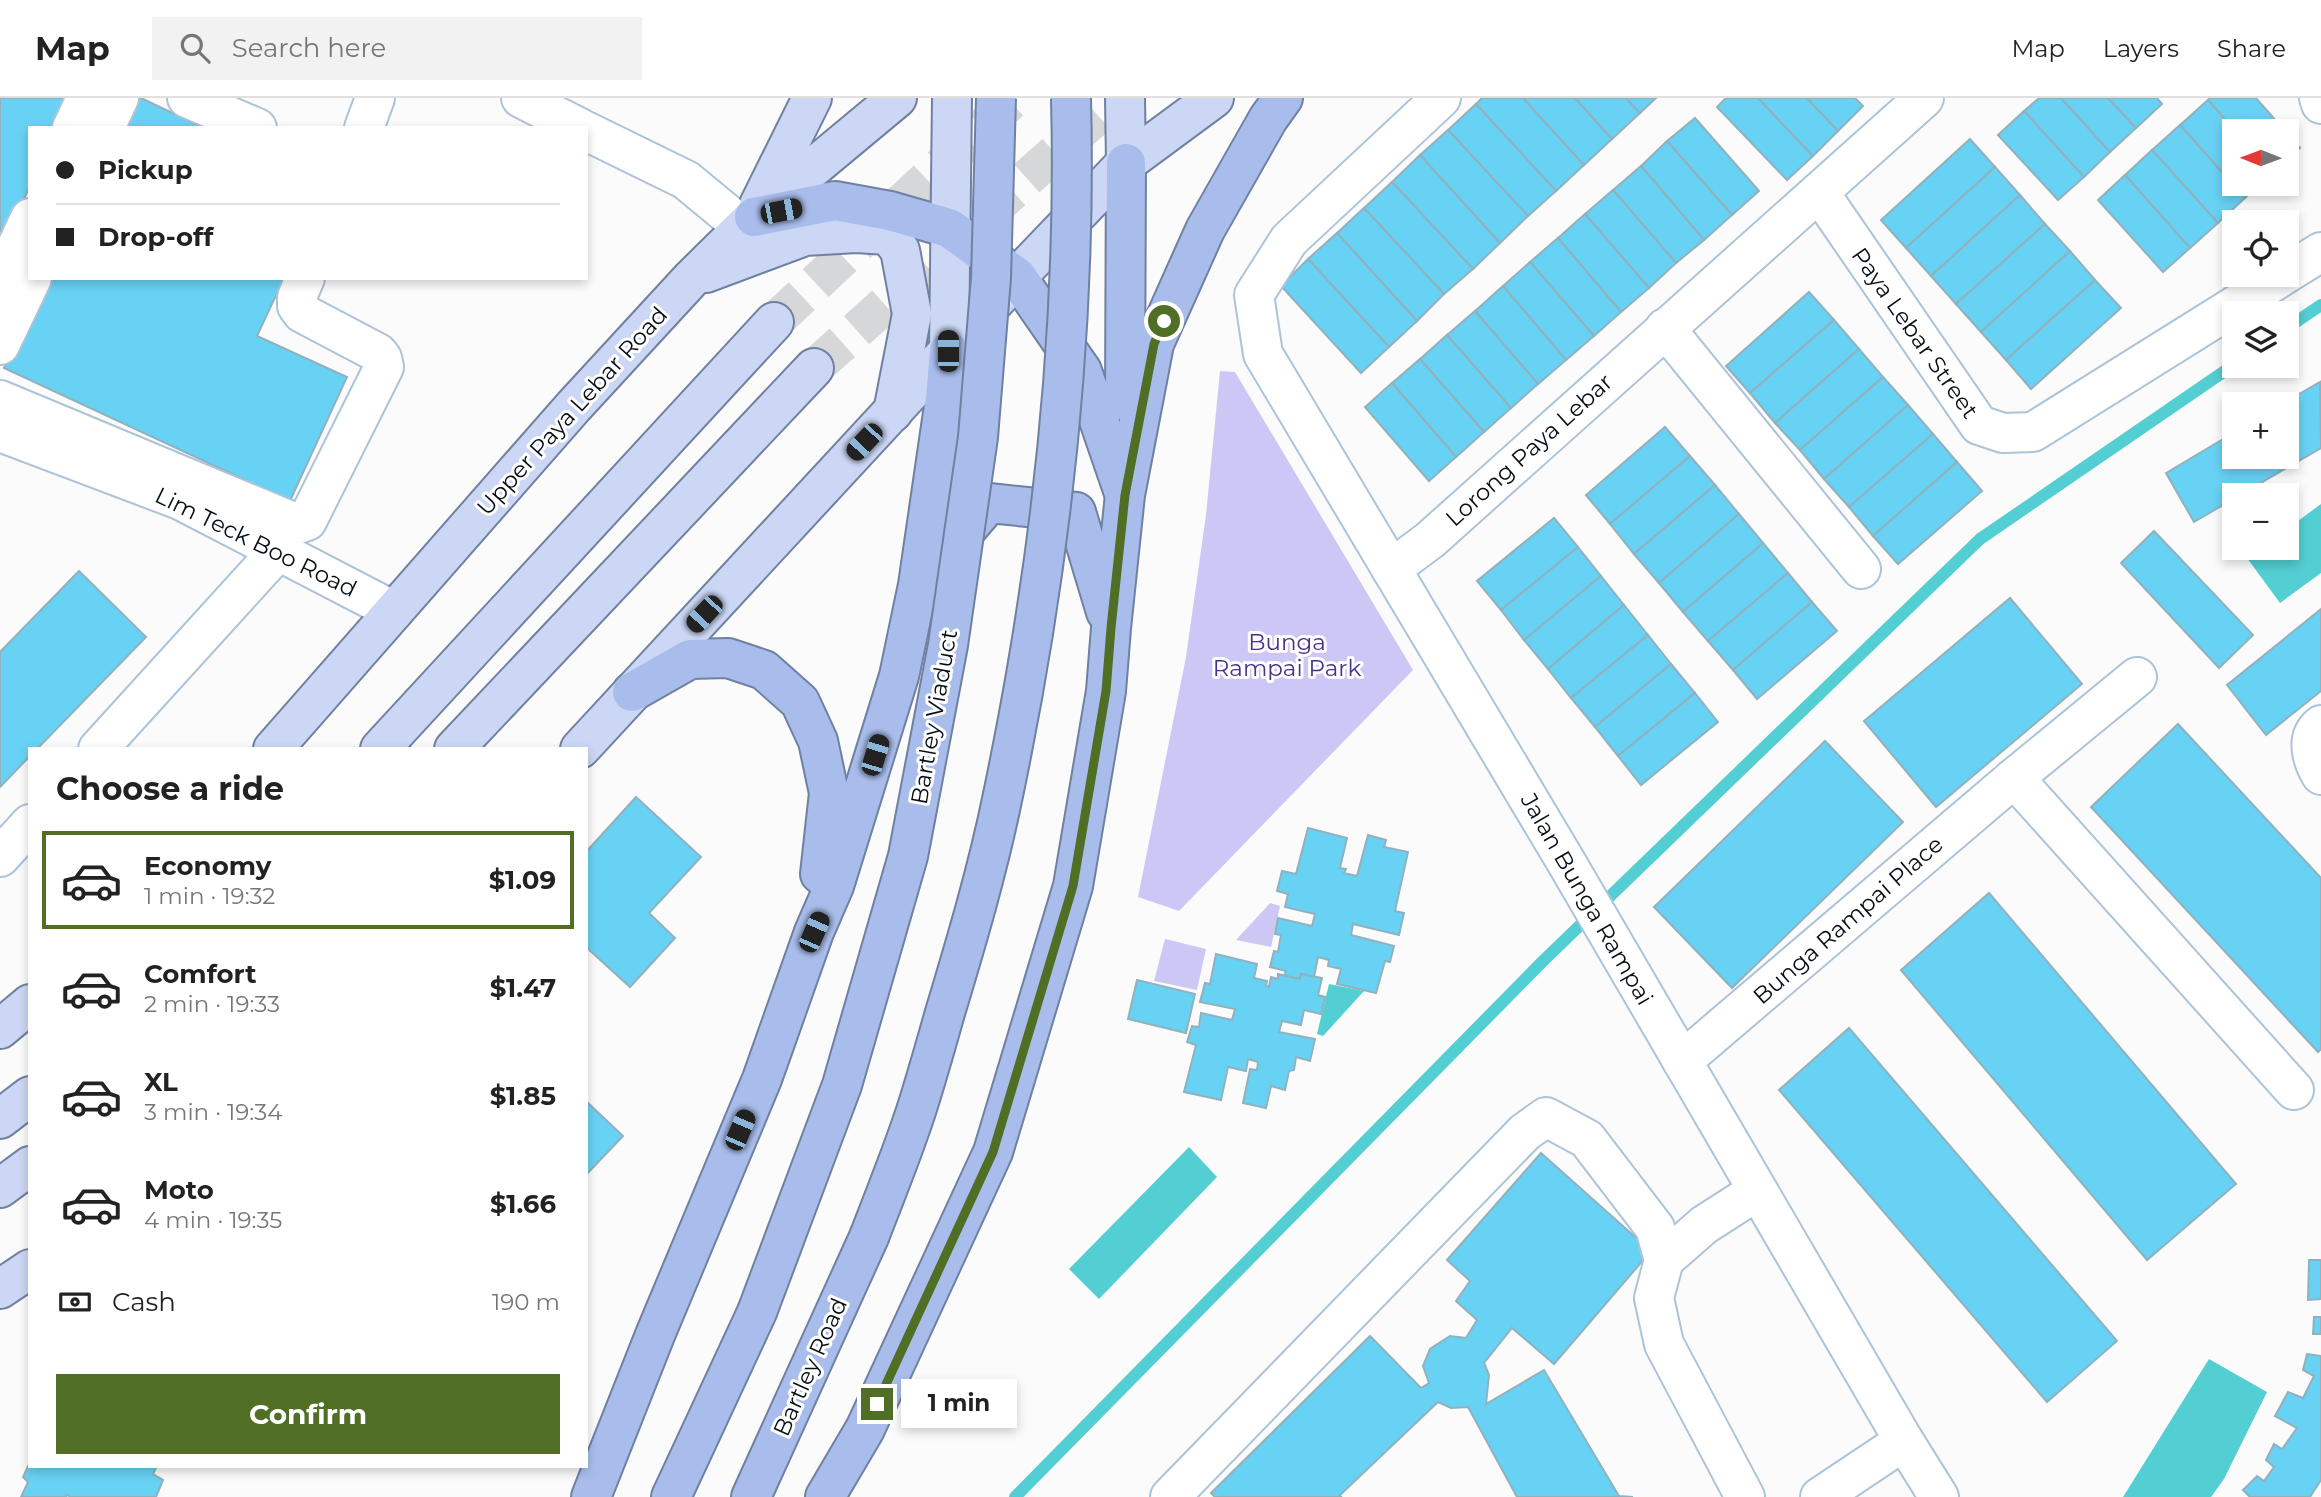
<!DOCTYPE html>
<meta charset="utf-8">
<style>
body{margin:0;font-family:Montserrat,sans-serif;background:#f2f2f2;color:#222;height:100vh;display:flex;flex-direction:column;font-size:26px;white-space:nowrap}
*{box-sizing:border-box;margin:0}
p{font-size:23px;color:#767676}
.icon{flex:none;width:38px;height:38px;fill:none;stroke:currentColor;stroke-width:2;stroke-linecap:round;stroke-linejoin:round}
.map{position:relative;flex:1;overflow:hidden}
.details{position:absolute;left:28px;top:649px;width:560px;height:721px;display:flex;flex-direction:column;background:#fff;border-radius:0px;box-shadow:0 4px 10px #0003}
.details>*{flex:none}
.guide{position:absolute;left:28px;top:28px;width:560px;height:154px;border-radius:0px;box-shadow:0 4px 10px #0003;display:grid;align-content:center;height:154px;padding:0 28px;background:#fff}
.needle{width:46px;rotate:271deg}
.controls{position:absolute;left:2222px;top:21px;display:grid;gap:14px}
.controls a{display:grid;place-items:center;width:77px;height:77px;border-radius:0px;background:#fff;box-shadow:0 4px 10px #0003;font-size:35px}
.end{position:absolute;width:32px;height:32px;margin:-16px;border:9px solid #506e24;background:#fff;box-shadow:0 0 0 4px #fff}
.from{border-radius:50%}
.bubble{position:absolute;height:49px;border-radius:0px;background:#fff;box-shadow:0 4px 10px #0003;font-size:23px;font-weight:700;line-height:49px;text-align:center}
.car{position:absolute;width:21px;height:42px;margin:-21px -10px;border-radius:9px;box-shadow:0 0 5px 2px #0007;background:linear-gradient(#222 24%,#8ab4d8 0 40%,#222 0 76%,#8ab4d8 0 86%,#222 0)}
.guide b{display:flex;align-items:center;gap:24px;height:66px;font-size:26px}
.guide b+b{border-top:2px solid #e0e0e0}
.guide i{width:18px;height:18px;background:#222}
ul{padding:0;list-style:none}
li{display:flex;align-items:center;gap:21px;height:98px;margin:0 14px 10px;padding:0 14px;border:4px solid transparent;border-radius:0px}
li div{flex:1}
li b{display:block;font-size:26px}
li em{font-style:normal;font-weight:700}
li.active{border-color:#506e24}
li>.icon{width:63px;height:63px;stroke-width:1.5}
h2{padding:0 28px;font-size:32px;line-height:84px}
.pay{display:flex;align-items:center;gap:18px;height:77px;padding:0 28px;font-size:26px}
.pay p{margin-inline-start:auto}
.cta{display:flex;gap:14px;margin-top:auto;padding:14px 28px}
.cta a{flex:1;height:80px;border-radius:0px;background:#506e24;color:#fff;font-size:28px;font-weight:700;line-height:80px;text-align:center}
header{display:flex;align-items:center;gap:42px;box-sizing:border-box;height:98px;padding:0 35px;background:#fff;border-bottom:2px solid #e0e0e0}
header strong{font-size:33px}
nav{display:flex;gap:38px;margin-inline-start:auto;font-size:24px}
.search{width:490px;height:63px;background:#f2f2f2;display:flex;align-items:center;gap:18px;box-sizing:border-box;padding:0 24px;border-radius:0px;color:#767676;font-size:26px}
.map>svg:first-child{display:block}
.green{fill:#cdc7f6}
.water{fill:#53ced2}
.lines{fill:none;stroke-linecap:round;stroke-linejoin:round}
.stream{stroke:#53ced2;stroke-width:12}
.building{fill:#68d2f4;stroke:#90b1bd;stroke-width:2}
.major-tunnel{stroke:#d6d7d8;stroke-width:38;stroke-dasharray:38 19;stroke-linecap:butt}
.minor-casing{stroke:#acc4d9;stroke-width:42}
.major-casing{stroke:#7080a1;stroke-width:42}
.highway-casing{stroke:#7080a1;stroke-width:42}
.minor{stroke:#fff;stroke-width:38}
.major{stroke:#cbd7f4;stroke-width:38}
.highway{stroke:#a9bdec;stroke-width:38}
.highway-bridge-casing{stroke:#7080a1;stroke-width:42;stroke-linecap:butt}
.highway-bridge{stroke:#a9bdec;stroke-width:38}
.route{stroke:#506e24;stroke-width:9}
.labels{text-anchor:middle;stroke-width:6;stroke-linejoin:round;paint-order:stroke}
.street-label{font-size:23px;fill:#060e15;stroke:#fff}
.park-label{font-size:23px;fill:#483188;stroke:#fff}
</style>
<header>
<strong>Map</strong>
<div class="search"><svg class="icon" aria-label="search" viewBox="0 0 24 24"><circle cx="10" cy="10" r="6"/><path d="M15 15l6 6"/></svg>Search here</div>
<nav><a>Map</a><a>Layers</a><a>Share</a></nav>
</header>
<div class="map">
<svg width="2321" height="1399" viewBox="0 0 2321 1399">
<rect width="100%" height="100%" fill="#fbfbfb"/>
<g class="green">
<polygon points="1220,273 1235,274 1413,572 1179,813 1138,799 1186,559 1206,417"/>
<polygon points="1270,805 1280,808 1271,849 1236,842"/>
<polygon points="1165,841 1206,851 1197,892 1154,883"/>
</g>
<g class="water">
<polygon points="2321,406 2321,475 2280,505 2247,460 2261,450 2287,450 2287,431"/>
<polygon points="1329,886 1364,893 1323,938 1317,936"/>
<polygon points="1189,1049 1217,1079 1099,1201 1069,1171"/>
<polygon points="2209,1261 2267,1294 2224,1381 2211,1399 2123,1399"/>
</g>
<g class="lines">
<g class="stream">
<polyline points="2287,230 2321,207"/>
<polyline points="1015,1399 1543,863 1980,441 2235,266"/>
</g>
</g>
<g class="building">
<polygon points="0,0 71,0 57,30 30,30 30,88 0,152"/>
<polygon points="128,0 141,0 204,30 114,30"/>
<polygon points="1482,0 1523,0 1584,67 1556,93 1476,6"/>
<polygon points="1523,0 1575,0 1612,41 1584,67"/>
<polygon points="1575,0 1626,0 1640,15 1612,41"/>
<polygon points="1626,0 1656,0 1640,15"/>
<polygon points="1726,0 1758,0 1813,58 1787,82 1717,9"/>
<polygon points="1758,0 1807,0 1838,33 1813,58"/>
<polygon points="1807,0 1855,0 1863,8 1838,33"/>
<polygon points="2039,0 2061,0 2110,54 2084,79 2024,13"/>
<polygon points="2061,0 2108,0 2136,30 2110,54"/>
<polygon points="2108,0 2157,0 2162,6 2136,30"/>
<polygon points="2210,0 2256,0 2285,33 2235,33 2208,2"/>
<polygon points="2208,2 2235,33 2235,86 2260,86 2245,100 2180,27"/>
<polygon points="1476,6 1556,93 1528,118 1448,32"/>
<polygon points="2024,13 2084,79 2058,102 1998,37"/>
<polygon points="1695,20 1759,93 1732,117 1667,43"/>
<polygon points="2180,27 2245,100 2218,125 2152,52"/>
<polygon points="1448,32 1528,118 1500,145 1420,57"/>
<polygon points="2287,36 2300,50 2287,61"/>
<polygon points="1970,41 1995,69 1906,150 1881,122"/>
<polygon points="1667,43 1732,117 1704,142 1641,68"/>
<polygon points="2152,52 2218,125 2190,150 2125,77"/>
<polygon points="1420,57 1500,145 1473,171 1392,84"/>
<polygon points="1641,68 1704,142 1676,165 1613,92"/>
<polygon points="1995,69 2020,97 1931,178 1906,150"/>
<polygon points="2125,77 2190,150 2163,174 2098,102"/>
<polygon points="1392,84 1473,171 1444,196 1364,110"/>
<polygon points="1613,92 1676,165 1649,190 1585,116"/>
<polygon points="2020,97 2045,126 1956,206 1931,178"/>
<polygon points="1364,110 1444,196 1417,223 1337,135"/>
<polygon points="1585,116 1649,190 1621,214 1558,140"/>
<polygon points="2045,126 2070,153 1981,234 1956,206"/>
<polygon points="1337,135 1417,223 1389,249 1308,161"/>
<polygon points="1558,140 1621,214 1594,238 1530,164"/>
<polygon points="2070,153 2095,182 2006,262 1981,234"/>
<polygon points="1308,161 1389,249 1361,275 1281,188"/>
<polygon points="1530,164 1594,238 1566,262 1503,188"/>
<polygon points="45,180 284,180 257,238 347,279 290,403 4,270"/>
<polygon points="2095,182 2121,210 2031,291 2006,262"/>
<polygon points="1503,188 1566,262 1538,286 1475,213"/>
<polygon points="1809,194 1834,222 1750,295 1726,268"/>
<polygon points="1475,213 1538,286 1511,310 1447,237"/>
<polygon points="1834,222 1859,251 1775,325 1750,295"/>
<polygon points="1447,237 1511,310 1484,334 1420,261"/>
<polygon points="1859,251 1883,279 1800,352 1775,325"/>
<polygon points="1420,261 1484,334 1456,359 1392,285"/>
<polygon points="1883,279 1908,307 1824,381 1800,352"/>
<polygon points="2320,284 2321,350 2240,397 2235,397 2235,400 2194,424 2166,375 2235,334 2235,359 2287,359 2287,306 2282,306"/>
<polygon points="1392,285 1456,359 1429,383 1365,309"/>
<polygon points="1908,307 1933,336 1849,409 1824,381"/>
<polygon points="1665,329 1690,358 1610,426 1586,397"/>
<polygon points="1933,336 1957,364 1873,438 1849,409"/>
<polygon points="1690,358 1715,387 1634,456 1610,426"/>
<polygon points="1957,364 1982,393 1898,466 1873,438"/>
<polygon points="1715,387 1739,416 1659,485 1634,456"/>
<polygon points="1739,416 1763,445 1683,514 1659,485"/>
<polygon points="1554,420 1578,449 1501,512 1477,483"/>
<polygon points="2154,433 2253,537 2219,570 2121,465"/>
<polygon points="1763,445 1788,475 1708,543 1683,514"/>
<polygon points="1578,449 1601,478 1524,542 1501,512"/>
<polygon points="79,473 146,539 37,651 30,651 30,658 0,689 0,554"/>
<polygon points="1788,475 1812,504 1733,572 1708,543"/>
<polygon points="1601,478 1624,507 1548,571 1524,542"/>
<polygon points="2010,500 2082,586 1936,709 1864,623"/>
<polygon points="1812,504 1837,533 1757,601 1733,572"/>
<polygon points="1624,507 1648,537 1571,600 1548,571"/>
<polygon points="2321,511 2321,593 2266,637 2227,587"/>
<polygon points="1648,537 1671,566 1595,629 1571,600"/>
<polygon points="1671,566 1695,595 1618,658 1595,629"/>
<polygon points="1695,595 1718,624 1641,687 1618,658"/>
<polygon points="2178,626 2321,780 2321,951 2318,954 2091,709"/>
<polygon points="1825,643 1903,724 1732,890 1654,809"/>
<polygon points="636,699 701,759 649,815 675,840 630,889 586,849 586,754"/>
<polygon points="1308,730 1347,740 1340,770 1346,771 1344,775 1357,778 1368,737 1386,742 1384,749 1408,754 1395,813 1404,815 1399,837 1353,826 1351,837 1394,848 1390,864 1385,863 1376,895 1337,886 1341,871 1328,868 1329,862 1318,859 1314,879 1301,876 1300,881 1284,878 1286,873 1270,869 1274,853 1278,854 1281,837 1275,836 1278,820 1312,828 1315,816 1285,809 1288,796 1277,793 1282,773 1296,776"/>
<polygon points="1989,795 2236,1086 2147,1162 1901,872"/>
<polygon points="1216,856 1257,866 1254,880 1267,883 1266,888 1269,889 1271,879 1278,881 1278,876 1300,881 1301,876 1322,880 1318,897 1325,899 1321,916 1304,912 1301,927 1282,923 1279,934 1315,941 1310,963 1296,959 1294,972 1289,973 1285,992 1271,988 1266,1010 1243,1005 1250,971 1257,972 1258,964 1248,961 1246,973 1228,969 1221,1002 1184,994 1196,947 1187,944 1192,928 1199,929 1201,915 1232,922 1235,911 1200,904 1205,885 1210,886"/>
<polygon points="1137,882 1195,896 1186,935 1128,921"/>
<polygon points="1849,930 2117,1243 2047,1304 1779,992"/>
<polygon points="586,1003 623,1038 586,1077"/>
<polygon points="1541,1055 1651,1153 1554,1266 1512,1230 1484,1265 1489,1277 1486,1306 1544,1272 1619,1398 1633,1399 1517,1399 1468,1309 1451,1310 1438,1304 1339,1398 1342,1399 1215,1399 1211,1395 1370,1238 1421,1290 1429,1285 1423,1268 1430,1251 1450,1238 1466,1240 1477,1222 1456,1203 1470,1183 1447,1162"/>
<polygon points="2309,1162 2321,1162 2321,1201 2308,1202"/>
<polygon points="2314,1219 2321,1219 2321,1236 2313,1236"/>
<polygon points="2307,1256 2321,1258 2321,1382 2310,1399 2250,1399 2243,1392 2257,1378 2264,1383 2274,1369 2266,1362 2274,1346 2282,1351 2297,1330 2275,1318 2288,1294 2303,1300 2314,1278 2303,1272"/>
<polygon points="30,1364 30,1368 157,1368 153,1376 163,1382 156,1399 72,1399 66,1397 66,1399 21,1399 28,1384 23,1379"/>
</g>
<g class="lines">
<g class="major-tunnel">
<polyline points="774,224 1013,1"/>
<polyline points="814,270 1117,0"/>
</g>
<g class="minor-casing">
<g id="minor">
<polyline points="187,0 257,30"/>
<polyline points="521,0 580,30"/>
<polyline points="1441,0 1289,142 1254,197 1263,256 1565,762 1904,1343 1939,1399"/>
<polyline points="2319,0 2321,6"/>
<polyline points="72,30 86,0"/>
<polyline points="105,30 119,0"/>
<polyline points="364,30 375,0"/>
<polyline points="586,33 686,82 743,129"/>
<polyline points="1819,94 1979,327 2003,335 2033,334 2284,177"/>
<polyline points="2287,175 2321,154"/>
<polyline points="0,184 30,120"/>
<polyline points="1665,230 1861,471"/>
<polyline points="0,247 32,180"/>
<polyline points="0,302 298,426 307,423 384,269 382,260 378,255 302,215 297,208 297,199 305,180"/>
<polyline points="0,334 180,402 394,513"/>
<polyline points="1391,471 1430,442 1924,0"/>
<path d="M2321,627C2305,640 2312,662 2321,677"/>
<polyline points="98,651 278,453"/>
<polyline points="2014,680 2294,992"/>
<polyline points="0,759 30,726"/>
<polyline points="1682,963 2014,680 2137,579"/>
<polyline points="1664,1162 1704,1127 1757,1093"/>
<polyline points="1170,1399 1525,1034 1546,1019 1587,1041 1655,1130 1664,1162 1654,1200 1664,1246 1745,1399"/>
<polyline points="1820,1399 1904,1343"/>
</g>
</g>
<g class="major-casing">
<g id="major">
<polyline points="1125,0 1126,65"/>
<polyline points="759,107 812,0"/>
<polyline points="706,175 805,138 856,135 888,137 900,152 912,216 893,314"/>
<polyline points="949,253 952,0"/>
<polyline points="273,651 574,308 691,181 754,119 897,0"/>
<polyline points="380,651 774,224"/>
<polyline points="454,651 814,270"/>
<polyline points="580,651 1017,179 1126,65 1214,0"/>
<polyline points="0,931 30,906"/>
<polyline points="0,1021 30,998"/>
<polyline points="0,1090 30,1068"/>
<polyline points="0,1191 30,1171"/>
</g>
</g>
<g class="highway-casing">
<g id="highway">
<polyline points="754,119 835,103 890,113 949,130 1017,179 1082,273 1124,395"/>
<polyline points="1125,303 1126,65"/>
<polyline points="953,447 989,405 1076,414 1106,514"/>
<polyline points="632,594 690,561 728,560 764,572 800,604 818,643 829,695 820,776"/>
<polyline points="591,1399 655,1237 762,981 814,834 834,788 899,578 918,487 945,301 949,253"/>
<polyline points="671,1399 757,1214"/>
<polyline points="751,1399 869,1139"/>
<polyline points="825,1399 865,1331 993,1054 1073,788 1106,593 1111,530 1125,397 1154,246 1205,132 1268,21 1283,0"/>
</g>
</g>
<use href="#minor" class="minor"/>
<use href="#major" class="major"/>
<use href="#highway" class="highway"/>
<g class="highway-bridge-casing">
<g id="highway-bridge">
<path d="M869,1139C885,1097 902,1056 916,1013C926,982 935,950 944,918C966,845 988,771 1003,697C1051,468 1077,234 1071,0"/>
<polyline points="757,1214 842,987 908,758 948,547 978,339 991,180 996,0"/>
</g>
</g>
<use href="#highway-bridge" class="highway-bridge"/>
</g>
<g class="lines">
<polyline class="route" points="877,1306 993,1054 1073,788 1106,593 1111,530 1125,397 1154,246 1164,223"/>
</g>
<g class="labels">
<g class="street-label">
<text transform="translate(1915 235) rotate(55)" y="8">Paya Lebar Street</text>
<text transform="translate(572 313) rotate(-48)" y="8">Upper Paya Lebar Road</text>
<text transform="translate(1529 352) rotate(-42)" y="8">Lorong Paya Lebar</text>
<text transform="translate(256 444) rotate(26)" y="8">Lim Teck Boo Road</text>
<text transform="translate(934 619) rotate(-80)" y="8">Bartley Viaduct</text>
<text transform="translate(1587 801) rotate(60)" y="8">Jalan Bunga Rampai</text>
<text transform="translate(1848 822) rotate(-41)" y="8">Bunga Rampai Place</text>
<text transform="translate(810 1269) rotate(-66)" y="8">Bartley Road</text>
</g>
<g class="park-label">
<text x="1287" y="552">Bunga<tspan x="1287" dy="26">Rampai Park</tspan></text>
</g>
</g>
</svg>
<div class="controls">
<a><svg class="needle" viewBox="-14 -14 28 28"><path d="M0-13l5 13h-10z" fill="#e53935"/><path d="M0 13l5-13h-10z" fill="#767676"/></svg></a>
<a><svg class="icon" aria-label="locate" viewBox="0 0 24 24"><circle cx="12" cy="12" r="6"/><path d="M12 2v4M12 18v4M2 12h4M18 12h4"/></svg></a>
<a><svg class="icon" aria-label="layers" viewBox="0 0 24 24"><path d="M12 4l9 5-9 5-9-5zM3 14l9 5 9-5"/></svg></a>
<a>+</a>
<a>−</a>
</div>
<i class="end from" style="left:1164px;top:223px"></i>
<i class="end" style="left:877px;top:1306px"></i>
<div class="bubble" style="left:901px;top:1281px;width:116px">1 min</div>
<i class="car" style="left:781px;top:113px;rotate:79deg"></i>
<i class="car" style="left:948px;top:253px;rotate:0deg"></i>
<i class="car" style="left:864px;top:344px;rotate:223deg"></i>
<i class="car" style="left:704px;top:516px;rotate:223deg"></i>
<i class="car" style="left:875px;top:657px;rotate:17deg"></i>
<i class="car" style="left:814px;top:834px;rotate:24deg"></i>
<i class="car" style="left:740px;top:1032px;rotate:23deg"></i>
<div class="guide">
<b><i class="from"></i>Pickup</b>
<b><i></i>Drop-off</b>
</div>
<section class="details">
<h2>Choose a ride</h2>
<ul>
<li class="active"><svg class="icon" aria-label="car" viewBox="0 0 24 24"><path d="M5 17H2v-5l4-1 3-4h7l3 4 3 1v5h-3M9 17h6M6 11h13"/><circle cx="7" cy="17" r="2"/><circle cx="17" cy="17" r="2"/></svg><div><b>Economy</b><p>1 min · 19:32</p></div><em>$1.09</em></li>
<li><svg class="icon" aria-label="car" viewBox="0 0 24 24"><path d="M5 17H2v-5l4-1 3-4h7l3 4 3 1v5h-3M9 17h6M6 11h13"/><circle cx="7" cy="17" r="2"/><circle cx="17" cy="17" r="2"/></svg><div><b>Comfort</b><p>2 min · 19:33</p></div><em>$1.47</em></li>
<li><svg class="icon" aria-label="car" viewBox="0 0 24 24"><path d="M5 17H2v-5l4-1 3-4h7l3 4 3 1v5h-3M9 17h6M6 11h13"/><circle cx="7" cy="17" r="2"/><circle cx="17" cy="17" r="2"/></svg><div><b>XL</b><p>3 min · 19:34</p></div><em>$1.85</em></li>
<li><svg class="icon" aria-label="car" viewBox="0 0 24 24"><path d="M5 17H2v-5l4-1 3-4h7l3 4 3 1v5h-3M9 17h6M6 11h13"/><circle cx="7" cy="17" r="2"/><circle cx="17" cy="17" r="2"/></svg><div><b>Moto</b><p>4 min · 19:35</p></div><em>$1.66</em></li>
</ul>
<div class="pay"><svg class="icon" aria-label="cash" viewBox="0 0 24 24"><path d="M3 7h18v10H3z"/><circle cx="12" cy="12" r="2"/></svg>Cash<p>190 m</p></div>
<div class="cta"><a>Confirm</a></div>
</section>
</div>
